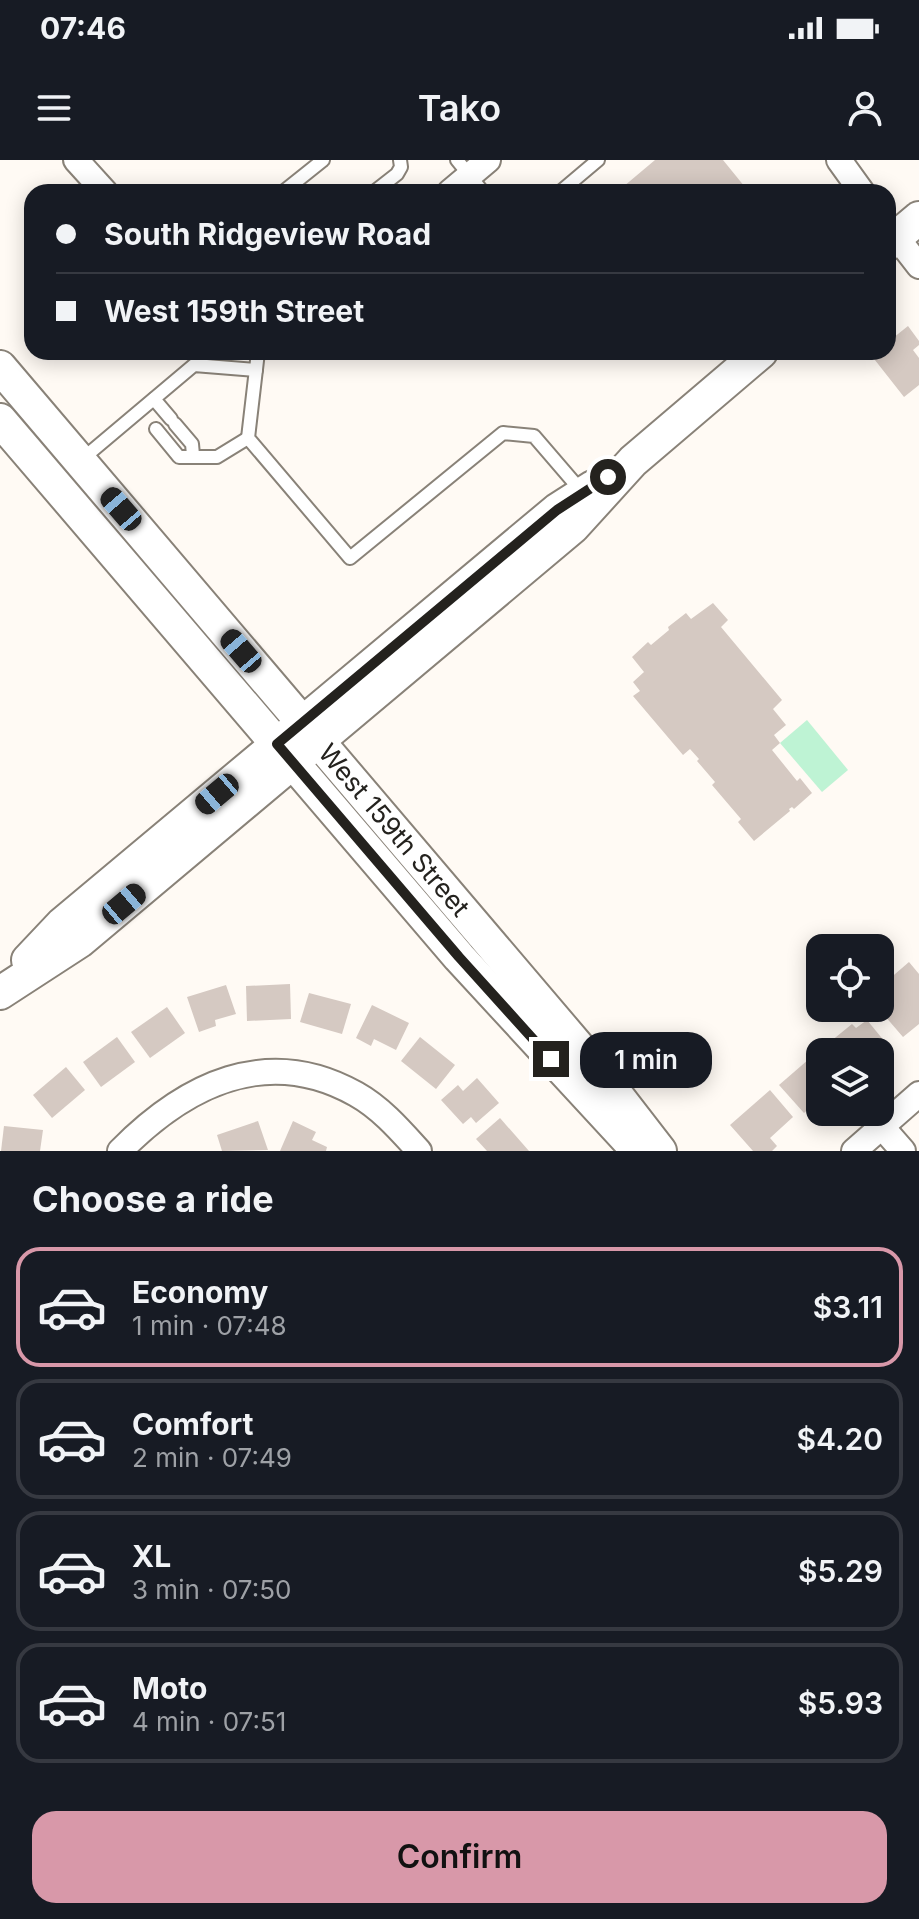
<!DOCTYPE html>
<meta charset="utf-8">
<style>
body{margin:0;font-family:Inter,sans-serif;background:#20242c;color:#f1f3f6;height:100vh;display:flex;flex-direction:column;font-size:30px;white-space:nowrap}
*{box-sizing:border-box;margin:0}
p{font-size:26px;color:#9ea1a6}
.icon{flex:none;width:44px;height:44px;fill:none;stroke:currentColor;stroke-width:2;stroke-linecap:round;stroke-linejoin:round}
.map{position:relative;height:991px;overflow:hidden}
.side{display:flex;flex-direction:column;background:#171b24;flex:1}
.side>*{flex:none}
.banner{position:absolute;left:24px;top:24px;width:872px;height:176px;border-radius:24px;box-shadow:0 4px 20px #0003;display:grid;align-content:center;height:176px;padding:0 32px;background:#171b24}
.controls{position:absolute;left:806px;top:774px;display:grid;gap:16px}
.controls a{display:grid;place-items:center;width:88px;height:88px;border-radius:16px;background:#171b24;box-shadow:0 4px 20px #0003;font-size:40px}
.end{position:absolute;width:36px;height:36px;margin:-18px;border:10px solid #24221e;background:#fff;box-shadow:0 0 0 4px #fff}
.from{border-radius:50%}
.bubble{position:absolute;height:56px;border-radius:24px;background:#171b24;box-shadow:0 4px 20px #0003;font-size:26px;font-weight:600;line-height:56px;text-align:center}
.car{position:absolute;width:24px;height:48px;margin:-24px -12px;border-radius:10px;box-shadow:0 0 6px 2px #0007;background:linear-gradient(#222 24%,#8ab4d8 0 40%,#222 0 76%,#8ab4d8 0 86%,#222 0)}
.banner b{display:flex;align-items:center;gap:28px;height:76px;font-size:30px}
.banner b+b{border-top:2px solid #363941}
.banner i{width:20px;height:20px;background:#f1f3f6}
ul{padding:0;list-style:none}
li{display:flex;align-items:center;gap:24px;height:120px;margin:0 16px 12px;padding:0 16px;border:4px solid #363941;border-radius:24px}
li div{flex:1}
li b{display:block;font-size:30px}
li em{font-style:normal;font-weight:600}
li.current{border-color:#d898a9}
li>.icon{width:72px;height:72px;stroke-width:1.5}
h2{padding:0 32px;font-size:36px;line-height:96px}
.button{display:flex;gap:16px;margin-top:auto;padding:16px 32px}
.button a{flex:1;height:92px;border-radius:24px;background:#d898a9;color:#111;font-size:32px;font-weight:600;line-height:92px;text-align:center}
.status{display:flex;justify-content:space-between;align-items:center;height:56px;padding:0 40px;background:#171b24;direction:ltr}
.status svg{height:22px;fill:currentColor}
header{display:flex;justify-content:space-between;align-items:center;height:104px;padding:0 32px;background:#171b24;font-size:36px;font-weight:600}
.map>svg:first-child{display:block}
.green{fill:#bef3d4}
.building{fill:#d5c9c2}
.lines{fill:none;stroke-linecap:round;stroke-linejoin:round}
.service-casing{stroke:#898278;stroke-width:16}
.minor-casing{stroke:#898278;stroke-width:28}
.secondary-casing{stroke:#898278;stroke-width:36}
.service{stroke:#fff;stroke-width:12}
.minor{stroke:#fff;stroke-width:24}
.secondary{stroke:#fff;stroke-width:32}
.route{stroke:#24221e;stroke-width:10}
.labels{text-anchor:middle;stroke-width:7;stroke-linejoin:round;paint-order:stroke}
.street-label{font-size:26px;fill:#24221e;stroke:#fff}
</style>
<div class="status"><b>07:46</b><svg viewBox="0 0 49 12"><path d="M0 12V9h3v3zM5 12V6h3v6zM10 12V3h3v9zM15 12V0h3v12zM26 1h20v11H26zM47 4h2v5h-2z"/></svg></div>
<header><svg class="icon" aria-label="menu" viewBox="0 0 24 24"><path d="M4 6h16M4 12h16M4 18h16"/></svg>Tako<svg class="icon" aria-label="person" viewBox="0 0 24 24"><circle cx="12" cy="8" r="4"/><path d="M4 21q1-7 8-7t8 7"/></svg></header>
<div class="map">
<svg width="919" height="991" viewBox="0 0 919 991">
<rect width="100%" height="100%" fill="#fffaf4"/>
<polygon class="green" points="807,560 848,610 822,632 780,583"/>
<g class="building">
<polygon points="655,0 723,0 749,32 617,32"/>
<polygon points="908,166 919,181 919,185 913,190 919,198 919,225 904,237 871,195 875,192 888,192 888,182"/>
<polygon points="713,443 728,460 721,467 782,540 773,549 786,565 774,575 780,583 772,590 797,621 800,618 812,633 794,649 792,647 789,649 790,651 754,681 738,662 741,659 712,625 715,622 697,601 699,599 690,589 683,595 633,536 640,531 633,522 644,512 632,497 648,482 651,485 669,470 668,467 686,453 691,459"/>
<polygon points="909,802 919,814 919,864 903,877 878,848 880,848 880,827"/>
<polygon points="290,824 291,859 247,861 246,826"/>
<polygon points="226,825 236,854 215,860 216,866 199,872 187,837"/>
<polygon points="309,833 351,844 342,874 300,862"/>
<polygon points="372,845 409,863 396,890 374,879 371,886 356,878"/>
<polygon points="167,847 185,873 150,898 131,872"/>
<polygon points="867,860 885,882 872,892 830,892 825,886 852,864 856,868"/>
<polygon points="117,877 135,902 101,927 83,902"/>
<polygon points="420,877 455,905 436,929 401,901"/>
<polygon points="816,893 820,898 820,939 804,953 779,925"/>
<polygon points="66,907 85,930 52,958 33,935"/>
<polygon points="477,918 499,943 476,963 471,957 463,964 441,940 458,925 463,931"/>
<polygon points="770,930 793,957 770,978 777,986 772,991 753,991 730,965"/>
<polygon points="500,958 529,991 487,991 476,979"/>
<polygon points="258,961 268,990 222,991 217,975"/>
<polygon points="293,961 316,972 312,980 327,987 326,991 280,991"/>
<polygon points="4,966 43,970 40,991 1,991"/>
</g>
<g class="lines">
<g class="service-casing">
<g id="service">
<polyline points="457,0 483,32"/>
<polyline points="283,32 323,0"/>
<polyline points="374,32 397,14 401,7 400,0"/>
<polyline points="560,32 598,0"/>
<polyline points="258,192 248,278 350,398 503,273 534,276 583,333"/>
<polyline points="154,239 171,259"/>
<polyline points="175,264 192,284 193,295"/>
<polyline points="156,269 179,297 217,297 248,278"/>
<polyline points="80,301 194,205 256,210"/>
</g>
</g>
<g class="minor-casing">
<g id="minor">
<polyline points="76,0 105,32"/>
<polyline points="839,0 862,32"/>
<polyline points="450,32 488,0"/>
<polyline points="888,66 919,106"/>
<polyline points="882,967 903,991"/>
<path d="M120,991C185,925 267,884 356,934C381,948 400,970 419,991"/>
<polyline points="854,991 919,934"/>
</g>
</g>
<g class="secondary-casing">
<g id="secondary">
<polyline points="888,84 919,58"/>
<path id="s1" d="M0,207L592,903L660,991"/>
<polyline points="0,260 459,797 638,991"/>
<polyline points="28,800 62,764 557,350 593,327"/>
<polyline points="0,833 80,781 573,367 633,301 761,192"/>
</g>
</g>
<use href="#service" class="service"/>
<use href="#minor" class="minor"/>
<use href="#secondary" class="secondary"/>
</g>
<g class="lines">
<polyline class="route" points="551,899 459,797 277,584 557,350 608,317"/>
</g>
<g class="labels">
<g class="street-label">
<text dy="9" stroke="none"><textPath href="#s1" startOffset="608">West 159th Street</textPath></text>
</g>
</g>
</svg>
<div class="controls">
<a><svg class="icon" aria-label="locate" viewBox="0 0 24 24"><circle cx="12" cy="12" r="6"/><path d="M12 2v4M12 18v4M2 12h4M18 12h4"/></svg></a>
<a><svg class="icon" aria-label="layers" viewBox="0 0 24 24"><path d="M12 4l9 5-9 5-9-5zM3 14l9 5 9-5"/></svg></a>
</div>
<i class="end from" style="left:608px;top:317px"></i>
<i class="end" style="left:551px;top:899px"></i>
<div class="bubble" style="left:580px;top:872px;width:132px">1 min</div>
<i class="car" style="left:121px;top:349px;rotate:319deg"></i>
<i class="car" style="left:241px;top:491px;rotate:319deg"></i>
<i class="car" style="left:217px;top:634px;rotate:230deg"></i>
<i class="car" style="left:124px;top:744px;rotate:50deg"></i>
<div class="banner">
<b><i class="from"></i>South Ridgeview Road</b>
<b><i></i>West 159th Street</b>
</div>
</div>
<section class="side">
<h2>Choose a ride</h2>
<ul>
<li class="current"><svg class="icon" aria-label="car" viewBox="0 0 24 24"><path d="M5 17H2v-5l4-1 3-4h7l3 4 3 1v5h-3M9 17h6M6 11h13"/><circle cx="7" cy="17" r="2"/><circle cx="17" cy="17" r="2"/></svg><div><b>Economy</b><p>1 min · 07:48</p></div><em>$3.11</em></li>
<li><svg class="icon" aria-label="car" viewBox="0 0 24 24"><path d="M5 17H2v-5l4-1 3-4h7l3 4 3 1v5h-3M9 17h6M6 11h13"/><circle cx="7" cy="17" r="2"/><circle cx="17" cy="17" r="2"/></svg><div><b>Comfort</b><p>2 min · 07:49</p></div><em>$4.20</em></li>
<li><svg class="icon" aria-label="car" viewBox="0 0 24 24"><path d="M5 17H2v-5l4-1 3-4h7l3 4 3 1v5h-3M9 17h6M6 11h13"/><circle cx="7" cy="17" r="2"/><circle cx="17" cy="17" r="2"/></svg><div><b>XL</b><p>3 min · 07:50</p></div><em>$5.29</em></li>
<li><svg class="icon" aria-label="car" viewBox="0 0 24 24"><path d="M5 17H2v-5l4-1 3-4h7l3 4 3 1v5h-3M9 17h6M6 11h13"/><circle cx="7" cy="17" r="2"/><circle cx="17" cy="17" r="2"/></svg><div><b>Moto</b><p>4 min · 07:51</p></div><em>$5.93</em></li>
</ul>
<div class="button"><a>Confirm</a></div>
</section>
